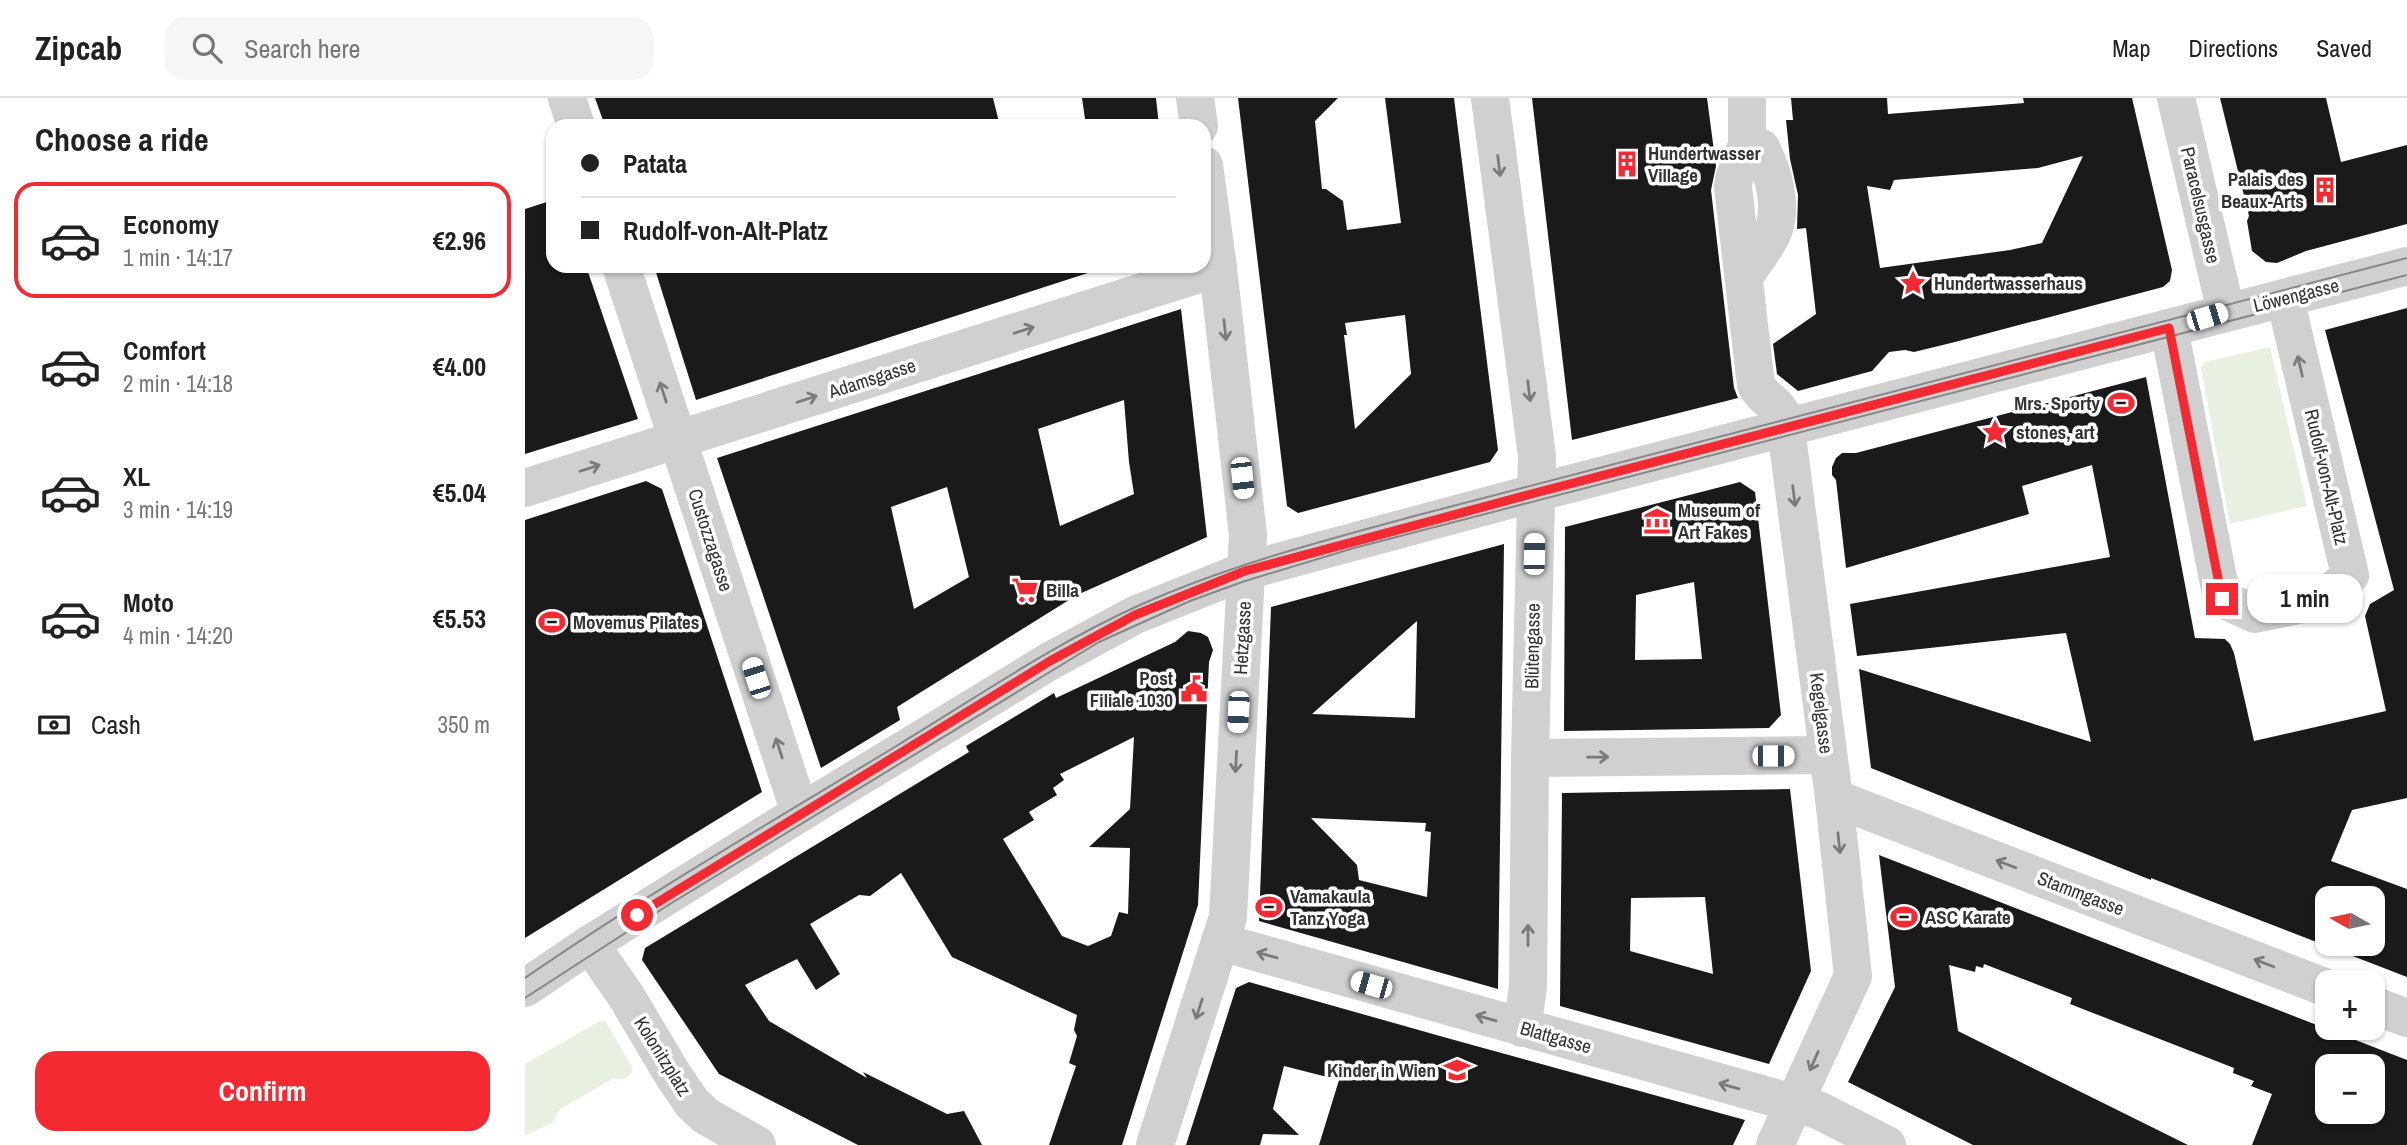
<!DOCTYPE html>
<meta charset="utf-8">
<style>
body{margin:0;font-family:"Archivo Narrow",sans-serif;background:#f6f6f6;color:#222;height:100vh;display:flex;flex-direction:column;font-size:26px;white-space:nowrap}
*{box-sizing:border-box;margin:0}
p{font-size:23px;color:#767676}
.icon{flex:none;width:38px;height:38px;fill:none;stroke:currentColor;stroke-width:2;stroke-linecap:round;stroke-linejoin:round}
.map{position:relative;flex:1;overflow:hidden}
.panel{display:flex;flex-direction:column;background:#fff;width:525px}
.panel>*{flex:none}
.top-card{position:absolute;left:21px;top:21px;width:665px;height:154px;border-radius:21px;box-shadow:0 2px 5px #0004;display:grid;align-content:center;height:154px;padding:0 35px;background:#fff}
.needle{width:46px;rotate:279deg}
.buttons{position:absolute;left:1790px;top:788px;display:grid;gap:14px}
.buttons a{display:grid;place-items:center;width:70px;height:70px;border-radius:14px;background:#fff;box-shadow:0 2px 5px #0004;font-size:35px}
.end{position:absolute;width:32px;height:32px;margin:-16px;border:9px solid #f42a32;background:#fff;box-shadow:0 0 0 4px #fff}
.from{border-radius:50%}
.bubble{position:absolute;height:49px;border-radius:21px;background:#fff;box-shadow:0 2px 5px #0004;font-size:23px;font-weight:700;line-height:49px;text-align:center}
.car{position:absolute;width:21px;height:42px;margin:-21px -10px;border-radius:9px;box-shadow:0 0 5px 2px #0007;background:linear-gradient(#fff 24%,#345 0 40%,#fff 0 76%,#345 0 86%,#fff 0)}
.top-card b{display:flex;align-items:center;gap:24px;height:66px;font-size:26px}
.top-card b+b{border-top:2px solid #e0e0e0}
.top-card i{width:18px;height:18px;background:#222}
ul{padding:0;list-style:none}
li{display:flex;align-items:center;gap:21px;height:116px;margin:0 14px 10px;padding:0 21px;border:4px solid transparent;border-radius:21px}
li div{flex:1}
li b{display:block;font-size:26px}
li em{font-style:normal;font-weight:700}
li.current{border-color:#f42a32}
li>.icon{width:63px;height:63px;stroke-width:1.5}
h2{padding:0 35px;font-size:32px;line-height:84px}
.pay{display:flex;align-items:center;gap:18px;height:77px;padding:0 35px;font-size:26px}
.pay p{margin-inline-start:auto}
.cta{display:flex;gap:14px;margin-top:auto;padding:14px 35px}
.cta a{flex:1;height:80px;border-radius:21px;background:#f42a32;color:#fff;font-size:28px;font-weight:700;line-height:80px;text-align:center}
header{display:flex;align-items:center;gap:42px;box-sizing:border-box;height:98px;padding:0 35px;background:#fff;border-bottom:2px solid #e0e0e0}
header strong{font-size:33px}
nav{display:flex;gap:38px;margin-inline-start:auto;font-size:24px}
.search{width:490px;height:63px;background:#f6f6f6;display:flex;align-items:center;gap:18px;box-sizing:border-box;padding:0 24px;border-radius:21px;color:#767676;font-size:26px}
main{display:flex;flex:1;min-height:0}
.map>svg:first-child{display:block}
.green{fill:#e8f0e1}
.building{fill:#1a1a1a;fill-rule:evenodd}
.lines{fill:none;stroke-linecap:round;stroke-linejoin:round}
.minor{stroke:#d0d0d0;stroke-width:38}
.tram{stroke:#888;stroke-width:2}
.oneway{stroke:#7a7a7a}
.route{stroke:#f42a32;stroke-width:9}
.labels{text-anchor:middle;stroke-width:7;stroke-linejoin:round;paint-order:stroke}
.poi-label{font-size:19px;font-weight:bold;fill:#333;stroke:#fff;text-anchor:start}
.street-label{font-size:19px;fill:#333;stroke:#fff}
</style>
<header>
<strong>Zipcab</strong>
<div class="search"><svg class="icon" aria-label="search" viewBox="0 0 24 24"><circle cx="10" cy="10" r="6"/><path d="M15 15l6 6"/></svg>Search here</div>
<nav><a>Map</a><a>Directions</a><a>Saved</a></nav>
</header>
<main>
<section class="panel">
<h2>Choose a ride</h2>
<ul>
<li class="current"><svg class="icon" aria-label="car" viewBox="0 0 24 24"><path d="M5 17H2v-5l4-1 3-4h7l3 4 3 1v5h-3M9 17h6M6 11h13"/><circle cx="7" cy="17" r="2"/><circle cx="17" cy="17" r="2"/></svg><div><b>Economy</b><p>1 min · 14:17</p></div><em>€2.96</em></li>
<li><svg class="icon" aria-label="car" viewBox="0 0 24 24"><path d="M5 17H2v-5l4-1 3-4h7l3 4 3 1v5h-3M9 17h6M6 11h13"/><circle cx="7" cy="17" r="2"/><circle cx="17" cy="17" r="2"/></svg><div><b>Comfort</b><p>2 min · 14:18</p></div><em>€4.00</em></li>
<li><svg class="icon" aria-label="car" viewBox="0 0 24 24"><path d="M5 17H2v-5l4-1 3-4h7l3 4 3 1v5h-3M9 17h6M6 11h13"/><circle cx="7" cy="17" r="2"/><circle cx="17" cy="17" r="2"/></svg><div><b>XL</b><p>3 min · 14:19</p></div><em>€5.04</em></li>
<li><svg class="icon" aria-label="car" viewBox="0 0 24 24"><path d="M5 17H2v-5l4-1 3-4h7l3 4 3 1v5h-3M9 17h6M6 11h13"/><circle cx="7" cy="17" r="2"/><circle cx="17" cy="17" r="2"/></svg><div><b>Moto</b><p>4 min · 14:20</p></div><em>€5.53</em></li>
</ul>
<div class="pay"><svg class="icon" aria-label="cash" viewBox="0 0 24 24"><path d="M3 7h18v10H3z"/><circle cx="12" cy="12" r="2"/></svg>Cash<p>350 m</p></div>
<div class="cta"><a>Confirm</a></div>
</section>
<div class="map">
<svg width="1882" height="1047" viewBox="0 0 1882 1047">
<rect width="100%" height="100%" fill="#fff"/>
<g class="green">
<polygon points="1745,249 1782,408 1705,426 1676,270 1680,264"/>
<polygon points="75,923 81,924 107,969 107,974 100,981 87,981 34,1012 28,1024 0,1038 0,966"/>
</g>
<g class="building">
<polygon points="70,0 468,0 475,28 80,28"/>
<polygon points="557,0 631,0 634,28 561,28"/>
<path d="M713,0H813L790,23L797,91H801L818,103L822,132L876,125L860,0H929L973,352L965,364L773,415L762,408ZM880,217L886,276L830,331L819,237H822L820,225Z"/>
<polygon points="1007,0 1182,0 1191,68 1186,92 1209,290 1213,300 1047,342"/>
<path d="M1266,0H1362L1363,16L1499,5L1498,0H1607L1647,172L1645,183L1638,189L1430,244L1389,254L1380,252L1364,254L1347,273L1273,293L1252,276L1248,246L1291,216L1281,130L1272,131L1273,97L1265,61L1261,22H1268ZM1558,58L1517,145L1485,152L1355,170L1342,88L1365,92L1369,82L1513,70Z"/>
<polygon points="1695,0 1801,0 1816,64 1882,47 1882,126 1781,153 1752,165 1741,164 1727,153 1722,123 1724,118"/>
<polygon points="28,102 28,168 61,168 113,321 0,356 0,111"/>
<polygon points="129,168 565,168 566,174 171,302"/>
<path d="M1882,210V700L1827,712L1806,763L1882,791V879L1626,780V782L1346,670L1334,571L1566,644L1541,535L1332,558L1325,506L1585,459L1567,367L1497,388L1504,416L1321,470L1311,382L1307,377V369L1311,360L1317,355H1331L1621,279L1670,540L1700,541L1705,546L1709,555L1729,643L1861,613L1840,518L1845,506L1869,492L1800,232ZM1802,800H1848V845H1802Z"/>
<path d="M656,211L682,439L552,497L372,609L375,622L296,670L192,360ZM599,302L604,364L609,396L535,428L513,331ZM422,389L444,479L389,511L366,409Z"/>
<polygon points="121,383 137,391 237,694 0,840 0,422"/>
<path d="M1215,384L1230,394L1256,617L1244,630L1039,633L1040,429ZM1169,484L1177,561L1110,562L1111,497Z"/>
<path d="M979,446L973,891L734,823L746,509ZM892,523L890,620L787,616ZM786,720L901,725L900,733L906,734L902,799L834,782L832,767Z"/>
<path d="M663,533L676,535L683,539L688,552L684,564L673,807L597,1047H524L551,968L544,965L552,938L549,932L552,917L427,859L376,775L345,798L334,797L285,826L315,876L291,892L272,861L220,887L244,923L342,980L338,974L422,1016L439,1013L457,1047H333L194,976L117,862L120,850L444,654L441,648L529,595L531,600L650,544ZM609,639L605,711L564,749L605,750L603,816L594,814L586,838L563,848L537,838L478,741L509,722L504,714L532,697L528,690L539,682L535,676Z"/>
<path d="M1265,691L1286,873L1244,966L1035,908L1037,695ZM1180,799L1188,876L1105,853L1106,800Z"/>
<path d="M1354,757L1882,962V1047H1727L1747,996L1726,988L1729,983L1708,975L1709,970L1545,906L1547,900L1459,866L1458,870L1451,868L1450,874L1424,867L1433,933L1663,1047H1448L1323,984L1370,889ZM1802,968H1848V1013H1802Z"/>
<polygon points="724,884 922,940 1220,1022 1208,1047 794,1047 814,982 759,968 748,1011 774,1037 738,1036 735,1047 661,1047 711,890"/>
</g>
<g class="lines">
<g class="minor">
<polyline points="42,0 51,28"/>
<polyline points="670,0 674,28"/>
<polyline points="965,0 1012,358 1005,660 1003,889 997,930"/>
<path d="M1222,0V47L1209,81L1208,89L1231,287C1243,308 1254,300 1261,330L1309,700L1328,878L1250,1047"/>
<polyline points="1651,0 1701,214"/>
<polyline points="96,168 275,715"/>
<path d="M1219,179C1228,164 1243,148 1249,131C1257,105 1248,73 1236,50L1222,47"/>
<polyline points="1644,230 1697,501 1730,516 1798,502 1825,477 1760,200"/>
<polyline points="0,390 693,170"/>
<polyline points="1005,660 1303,657"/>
<polyline points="1309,700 1802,890"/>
<polyline points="695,844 1293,1012 1362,1047"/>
<polyline points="65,846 101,898 148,977 167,1005 181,1018 232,1047"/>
<polyline points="0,890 65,846 275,715 525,563 610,517 720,473 1010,395 1882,168"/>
<polyline points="1848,907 1882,920"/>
<polyline points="630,1047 703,819 723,437 693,170 679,67"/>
</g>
<g class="tram">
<path d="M0,880C120,797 248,723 373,647C452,599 530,545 615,507C706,466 802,442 897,416L1882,160"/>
<polyline points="0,900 145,806 574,544 665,503 720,483 829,450 1882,177"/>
</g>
</g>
<defs><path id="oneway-shaft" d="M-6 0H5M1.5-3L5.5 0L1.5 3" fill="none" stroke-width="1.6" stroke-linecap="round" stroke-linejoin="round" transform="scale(1.75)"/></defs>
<g class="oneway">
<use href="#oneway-shaft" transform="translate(974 68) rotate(83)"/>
<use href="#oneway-shaft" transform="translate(499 232) rotate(-18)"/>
<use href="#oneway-shaft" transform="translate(700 232) rotate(84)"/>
<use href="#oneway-shaft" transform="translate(1775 268) rotate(-103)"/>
<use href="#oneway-shaft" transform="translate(1004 293) rotate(83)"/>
<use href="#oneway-shaft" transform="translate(138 294) rotate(-108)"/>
<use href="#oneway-shaft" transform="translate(282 301) rotate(-18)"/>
<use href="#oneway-shaft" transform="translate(65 370) rotate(-18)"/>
<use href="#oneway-shaft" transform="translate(1269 398) rotate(83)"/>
<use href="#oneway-shaft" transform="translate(254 650) rotate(-108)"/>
<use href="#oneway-shaft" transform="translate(1073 659) rotate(-1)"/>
<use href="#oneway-shaft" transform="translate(711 664) rotate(93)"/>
<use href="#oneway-shaft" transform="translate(1314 745) rotate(84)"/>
<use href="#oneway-shaft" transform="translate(1481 766) rotate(-159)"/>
<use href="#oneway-shaft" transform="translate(1003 837) rotate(-90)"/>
<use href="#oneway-shaft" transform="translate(742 857) rotate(-164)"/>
<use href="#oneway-shaft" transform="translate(1739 865) rotate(-159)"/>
<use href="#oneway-shaft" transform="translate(674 911) rotate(108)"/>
<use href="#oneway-shaft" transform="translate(961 920) rotate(-164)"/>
<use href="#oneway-shaft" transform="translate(1289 963) rotate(114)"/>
<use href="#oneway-shaft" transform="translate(1204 988) rotate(-164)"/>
</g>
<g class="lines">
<polyline class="route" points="112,817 525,563 610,517 720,473 1010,395 1644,230 1697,501"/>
</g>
<defs>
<g id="building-bare" transform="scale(2.1)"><path d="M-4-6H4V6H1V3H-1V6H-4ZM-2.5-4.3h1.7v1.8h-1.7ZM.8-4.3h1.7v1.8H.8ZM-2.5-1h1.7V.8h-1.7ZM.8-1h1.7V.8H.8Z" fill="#f42a32" stroke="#fff" stroke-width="2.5" paint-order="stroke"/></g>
<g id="sight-bare" transform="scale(2.1)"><path d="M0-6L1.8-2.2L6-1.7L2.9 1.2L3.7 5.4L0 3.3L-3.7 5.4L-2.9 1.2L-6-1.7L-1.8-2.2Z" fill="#f42a32" stroke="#fff" stroke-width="2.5" paint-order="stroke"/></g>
<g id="stadium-bare" transform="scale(2.1)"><path d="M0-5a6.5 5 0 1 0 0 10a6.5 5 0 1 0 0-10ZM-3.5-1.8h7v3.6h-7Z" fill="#f42a32" stroke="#fff" stroke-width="2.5" paint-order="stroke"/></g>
<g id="museum-bare" transform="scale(2.1)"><path d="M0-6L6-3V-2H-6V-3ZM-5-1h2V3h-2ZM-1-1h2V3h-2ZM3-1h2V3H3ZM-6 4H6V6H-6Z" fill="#f42a32" stroke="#fff" stroke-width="2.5" paint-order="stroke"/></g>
<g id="supermarket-bare" transform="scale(2.1)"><path d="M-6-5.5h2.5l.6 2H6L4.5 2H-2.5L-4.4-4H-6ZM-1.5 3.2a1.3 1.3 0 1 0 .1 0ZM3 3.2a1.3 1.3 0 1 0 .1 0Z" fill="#f42a32" stroke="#fff" stroke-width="2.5" paint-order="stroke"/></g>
<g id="civic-bare" transform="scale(2.1)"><path d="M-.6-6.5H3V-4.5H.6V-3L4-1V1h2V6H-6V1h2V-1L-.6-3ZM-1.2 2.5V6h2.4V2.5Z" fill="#f42a32" stroke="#fff" stroke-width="2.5" paint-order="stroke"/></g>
<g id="school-bare" transform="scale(2.1)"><path d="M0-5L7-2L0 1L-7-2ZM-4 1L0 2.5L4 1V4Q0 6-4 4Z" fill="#f42a32" stroke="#fff" stroke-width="2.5" paint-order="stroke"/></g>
</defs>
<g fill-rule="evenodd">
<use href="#building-bare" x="1102" y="66"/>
<use href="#building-bare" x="1800" y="92"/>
<use href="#sight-bare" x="1388" y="185"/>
<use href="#stadium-bare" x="1596" y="305"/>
<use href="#sight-bare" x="1470" y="334"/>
<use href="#museum-bare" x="1132" y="423"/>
<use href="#supermarket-bare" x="500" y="492"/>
<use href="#stadium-bare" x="27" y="524"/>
<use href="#civic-bare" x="669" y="591"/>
<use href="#stadium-bare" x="744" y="809"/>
<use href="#stadium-bare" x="1379" y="819"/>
<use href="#school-bare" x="932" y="972"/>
</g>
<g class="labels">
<g class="poi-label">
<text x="1123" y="62">Hundertwasser<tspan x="1123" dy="22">Village</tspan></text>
<text x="1779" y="88" text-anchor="end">Palais des<tspan x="1779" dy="22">Beaux-Arts</tspan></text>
<text x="1409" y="192">Hundertwasserhaus</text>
<text x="1575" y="312" text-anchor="end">Mrs. Sporty</text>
<text x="1491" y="341">stones, art</text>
<text x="1153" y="419">Museum of<tspan x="1153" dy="22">Art Fakes</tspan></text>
<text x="521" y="499">Billa</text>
<text x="48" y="531">Movemus Pilates</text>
<text x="648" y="587" text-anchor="end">Post<tspan x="648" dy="22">Filiale 1030</tspan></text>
<text x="765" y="805">Vamakaula<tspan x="765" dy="22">Tanz Yoga</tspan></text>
<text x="1400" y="826">ASC Karate</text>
<text x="911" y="979" text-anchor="end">Kinder in Wien</text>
</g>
<g class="street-label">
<text transform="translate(1676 107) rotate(77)" y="7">Paracelsusgasse</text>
<text transform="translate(1771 197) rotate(-14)" y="7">Löwengasse</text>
<text transform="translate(347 280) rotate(-18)" y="7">Adamsgasse</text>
<text transform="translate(1802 379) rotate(77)" y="7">Rudolf-von-Alt-Platz</text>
<text transform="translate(186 442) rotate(72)" y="7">Custozzagasse</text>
<text transform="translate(717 540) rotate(-87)" y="7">Hetzgasse</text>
<text transform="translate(1007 548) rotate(-89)" y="7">Blütengasse</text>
<text transform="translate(1297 615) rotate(83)" y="7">Kegelgasse</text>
<text transform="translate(1556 795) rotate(21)" y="7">Stammgasse</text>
<text transform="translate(1031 939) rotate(16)" y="7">Blattgasse</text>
<text transform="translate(138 958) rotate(58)" y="7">Kolonitzplatz</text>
</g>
</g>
</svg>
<div class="buttons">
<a><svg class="needle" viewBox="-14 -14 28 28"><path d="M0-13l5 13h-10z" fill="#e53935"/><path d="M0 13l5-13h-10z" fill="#767676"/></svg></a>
<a>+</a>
<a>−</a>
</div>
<i class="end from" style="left:112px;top:817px"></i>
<i class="end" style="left:1697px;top:501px"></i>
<div class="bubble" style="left:1722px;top:476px;width:116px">1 min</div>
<i class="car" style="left:1682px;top:219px;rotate:73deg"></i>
<i class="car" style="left:717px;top:380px;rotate:174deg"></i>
<i class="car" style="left:1009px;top:456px;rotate:1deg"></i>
<i class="car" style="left:231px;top:580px;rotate:342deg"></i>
<i class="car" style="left:713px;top:614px;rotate:183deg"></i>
<i class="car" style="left:1248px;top:658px;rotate:90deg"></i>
<i class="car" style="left:846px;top:887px;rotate:286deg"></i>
<div class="top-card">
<b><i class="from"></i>Patata</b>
<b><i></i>Rudolf-von-Alt-Platz</b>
</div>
</div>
</main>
